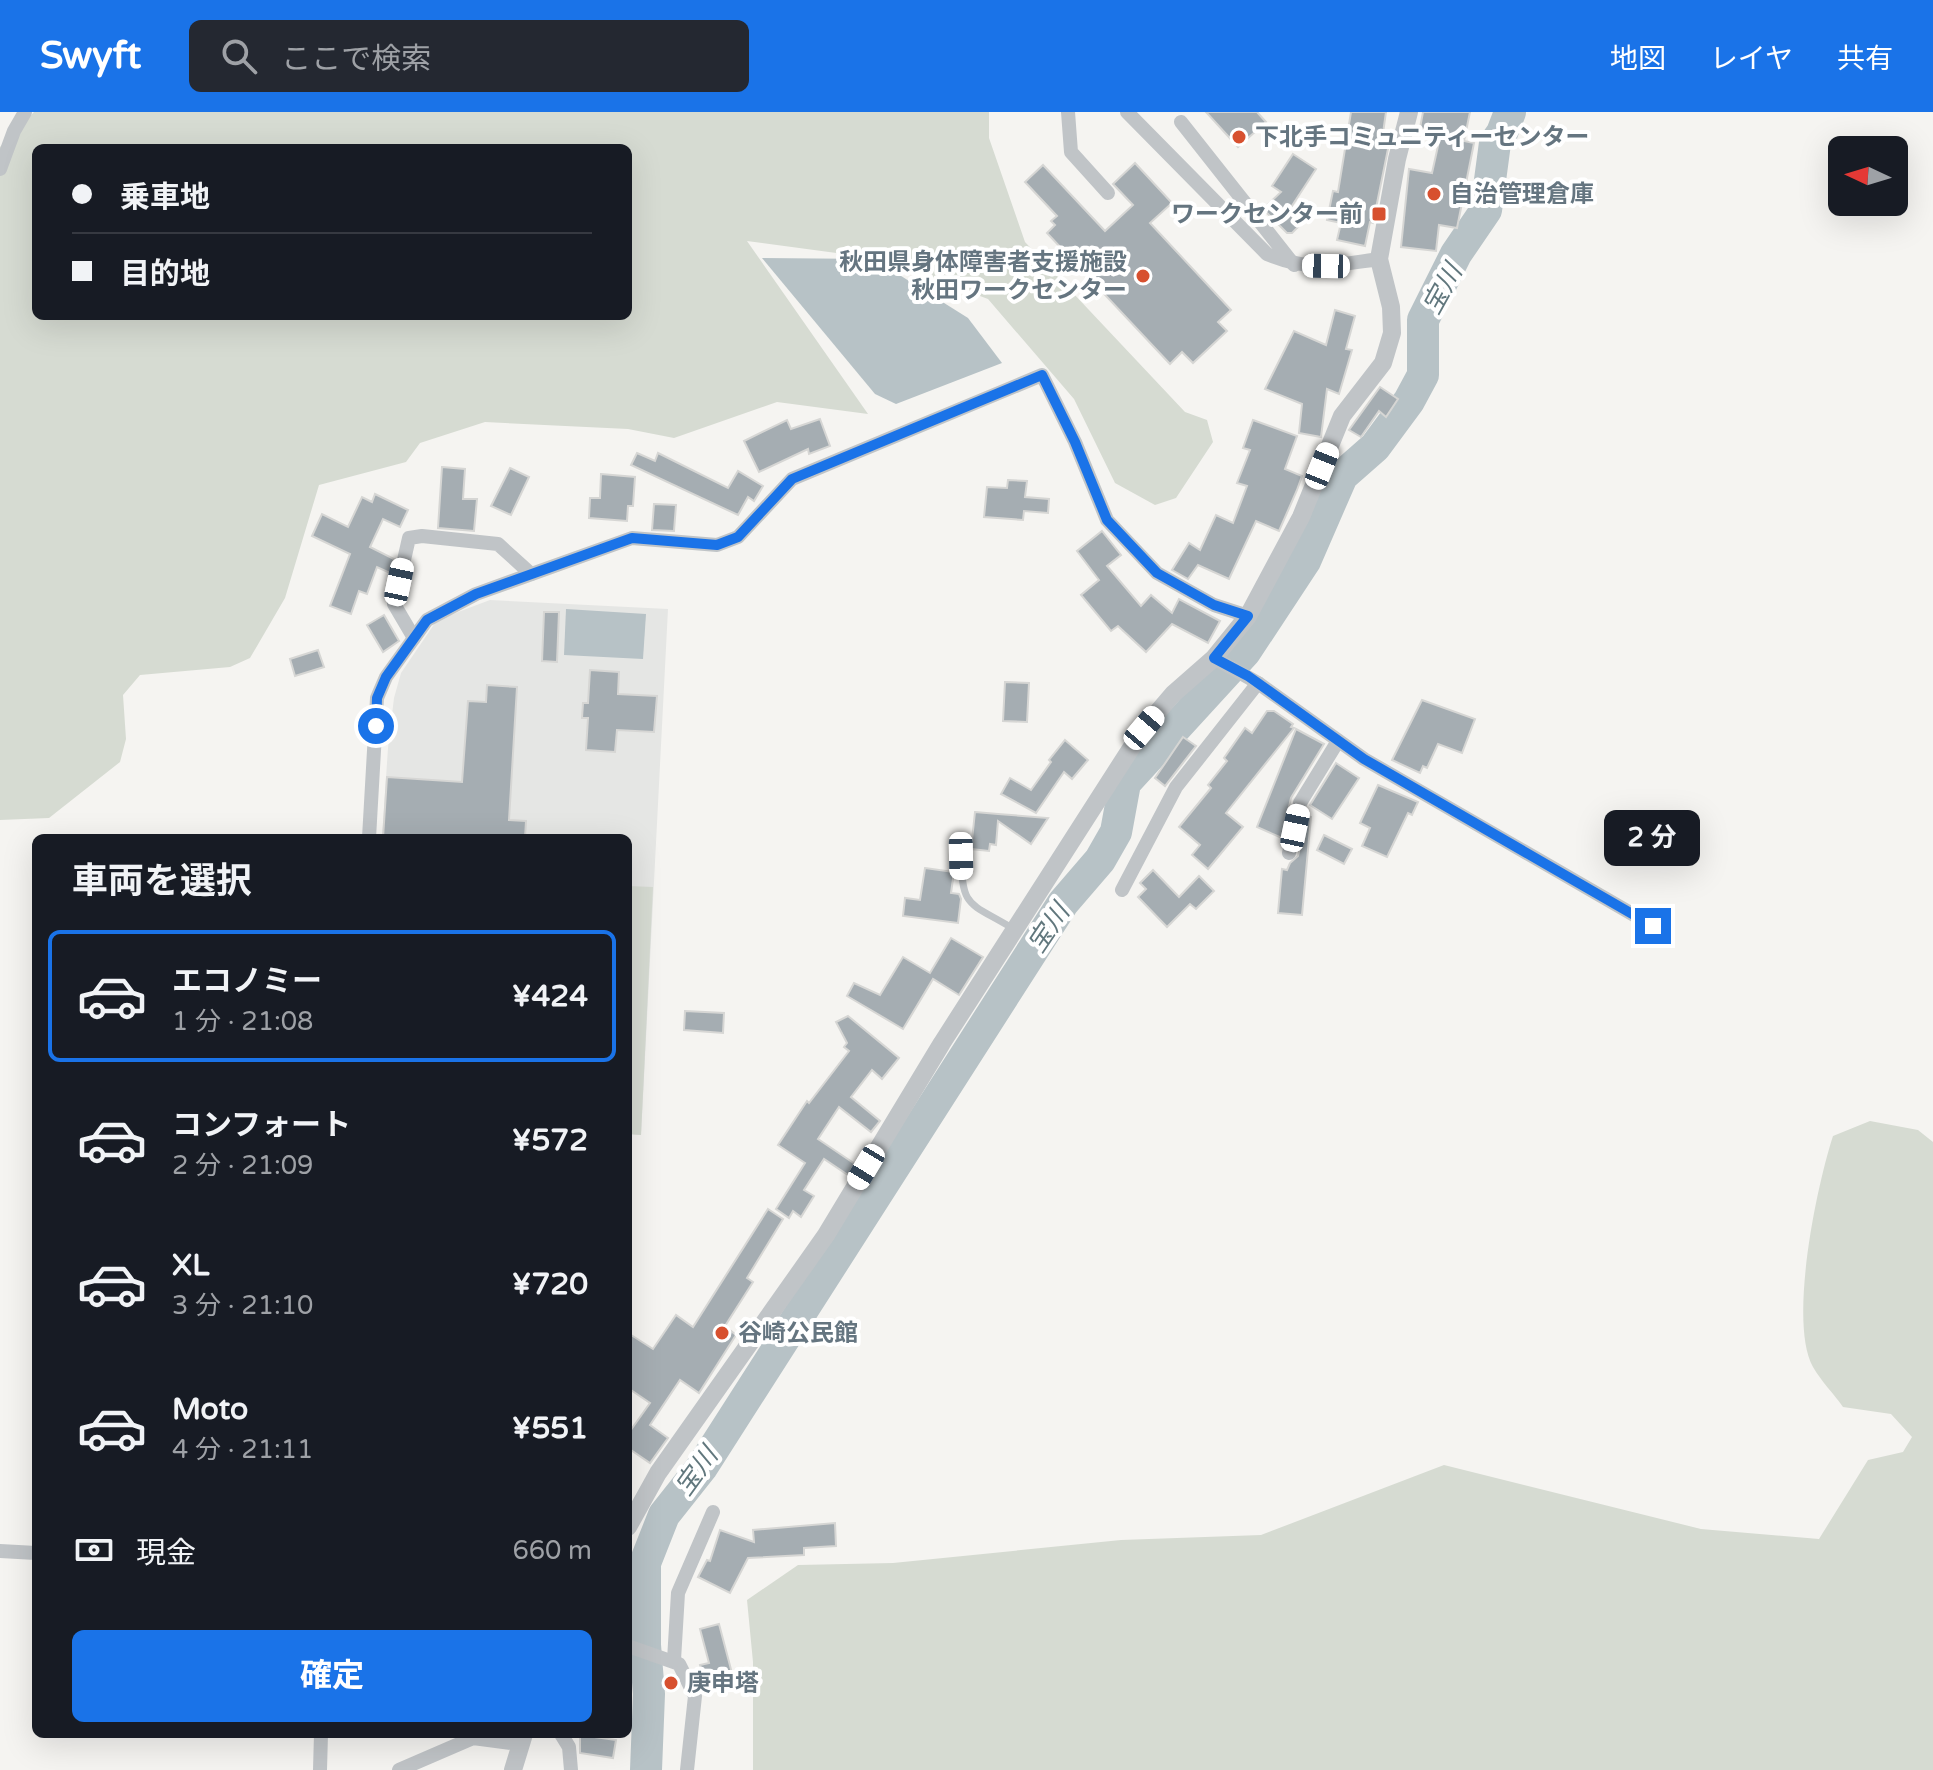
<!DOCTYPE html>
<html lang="ja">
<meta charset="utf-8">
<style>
body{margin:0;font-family:"Varela Round","Noto Sans JP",sans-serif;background:#242831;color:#f1f3f6;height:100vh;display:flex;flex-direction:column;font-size:30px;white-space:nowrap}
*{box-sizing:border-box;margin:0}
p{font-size:26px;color:#9ea1a6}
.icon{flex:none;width:44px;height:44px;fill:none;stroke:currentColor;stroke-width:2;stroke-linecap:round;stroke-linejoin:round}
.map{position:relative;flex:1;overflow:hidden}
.panel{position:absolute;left:32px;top:722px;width:600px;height:904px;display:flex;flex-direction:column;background:#171b24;border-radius:12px;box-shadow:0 8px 32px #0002}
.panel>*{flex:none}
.hud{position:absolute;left:32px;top:32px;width:600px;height:176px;border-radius:12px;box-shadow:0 8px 32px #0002;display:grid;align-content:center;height:176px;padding:0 40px;background:#171b24}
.needle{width:52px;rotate:274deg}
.controls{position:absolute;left:1828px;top:24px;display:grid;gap:16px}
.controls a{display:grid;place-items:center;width:80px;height:80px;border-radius:12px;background:#171b24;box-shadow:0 8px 32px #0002;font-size:40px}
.end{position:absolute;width:36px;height:36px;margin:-18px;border:10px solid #1a73e8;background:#fff;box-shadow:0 0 0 4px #fff}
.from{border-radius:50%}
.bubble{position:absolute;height:56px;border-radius:12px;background:#171b24;box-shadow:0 8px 32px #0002;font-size:26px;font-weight:700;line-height:56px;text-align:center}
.car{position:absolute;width:24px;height:48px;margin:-24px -12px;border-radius:10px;box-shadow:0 0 6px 2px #0007;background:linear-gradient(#fff 24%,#345 0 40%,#fff 0 76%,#345 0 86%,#fff 0)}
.hud b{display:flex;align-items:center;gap:28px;height:76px;font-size:30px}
.hud b+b{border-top:2px solid #363941}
.hud i{width:20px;height:20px;background:#f1f3f6}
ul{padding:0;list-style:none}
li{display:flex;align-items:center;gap:24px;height:132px;margin:0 16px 12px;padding:0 24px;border:4px solid transparent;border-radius:12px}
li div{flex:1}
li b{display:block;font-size:30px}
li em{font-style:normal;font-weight:700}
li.selected{border-color:#1a73e8}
li>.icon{width:72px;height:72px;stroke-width:1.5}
h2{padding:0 40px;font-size:36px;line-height:96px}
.pay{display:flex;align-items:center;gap:20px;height:88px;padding:0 40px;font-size:30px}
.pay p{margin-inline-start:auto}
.primary-button{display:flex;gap:16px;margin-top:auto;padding:16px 40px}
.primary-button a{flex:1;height:92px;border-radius:12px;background:#1a73e8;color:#fff;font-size:32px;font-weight:700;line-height:92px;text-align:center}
header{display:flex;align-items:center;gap:48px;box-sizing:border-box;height:112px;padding:0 40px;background:#1a73e8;color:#fff}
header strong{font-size:38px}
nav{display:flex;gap:44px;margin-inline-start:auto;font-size:28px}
.search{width:560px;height:72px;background:#242831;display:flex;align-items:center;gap:20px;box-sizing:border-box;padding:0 28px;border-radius:12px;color:#9ea1a6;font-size:30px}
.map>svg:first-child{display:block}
.built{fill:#e5e6e4}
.green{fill:#d6dbd2;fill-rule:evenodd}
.water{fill:#b7c2c6}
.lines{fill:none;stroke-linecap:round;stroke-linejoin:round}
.river{stroke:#b7c2c6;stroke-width:32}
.building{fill:#a5adb2;stroke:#d6d6d4;stroke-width:2}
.service{stroke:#c0c4c7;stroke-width:7}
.minor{stroke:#c0c4c7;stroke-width:14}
.tertiary{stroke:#c0c4c7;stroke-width:18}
.route{stroke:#1a73e8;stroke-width:10}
.poi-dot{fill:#d7502f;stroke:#fff;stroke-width:3}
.labels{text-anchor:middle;stroke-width:8;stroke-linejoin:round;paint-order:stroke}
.poi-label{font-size:24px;font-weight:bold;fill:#657580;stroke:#fff;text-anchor:start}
.water-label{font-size:26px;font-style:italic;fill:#61777d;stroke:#fff}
</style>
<header>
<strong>Swyft</strong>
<div class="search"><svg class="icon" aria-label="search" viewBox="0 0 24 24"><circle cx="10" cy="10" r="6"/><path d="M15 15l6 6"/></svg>ここで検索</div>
<nav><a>地図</a><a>レイヤ</a><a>共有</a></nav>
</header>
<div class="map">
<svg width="1933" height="1658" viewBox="0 0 1933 1658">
<rect width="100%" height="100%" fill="#f5f4f1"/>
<polygon class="built" points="490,488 668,497 641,1023 628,1022 628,726 382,726 388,636 394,586 401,561 437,508"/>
<g class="green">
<path d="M34,0H989V26L1025,130L1185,300L1207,308L1213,330L1176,386L1155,393L1115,371L1074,287L988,187L881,147L747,129L868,302L777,290L674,326L628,317L485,310L420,331L406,350L319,373L285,486L250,546L230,555L140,563L123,583L126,627L120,650L49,706L0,708V35ZM36,36H628V204H36Z"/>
<polygon points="628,774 653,775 641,1023 628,1022"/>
<path d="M1870,1009L1918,1018L1933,1030V1658H753V1550L747,1488L798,1453L893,1451L1121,1428L1261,1423L1444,1353L1701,1417L1819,1427L1868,1348L1903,1340L1912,1325L1891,1302L1843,1295C1834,1282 1821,1269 1813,1255C1788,1210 1817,1073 1833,1024Z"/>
</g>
<g class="water">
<polygon points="762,146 874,147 968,206 1002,251 896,292 875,282"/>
<polygon points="566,497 646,502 643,547 564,543"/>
</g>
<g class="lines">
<polyline class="river" points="646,1658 649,1582 645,1533 645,1451 664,1403 702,1355 1063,791 1100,748 1116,720 1125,671 1245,540 1305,449 1342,364 1375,335 1409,289 1423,263 1423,208 1456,142 1486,98 1495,31 1502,21 1510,0"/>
</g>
<g class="building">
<polygon points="1206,0 1257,0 1266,10 1238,35"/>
<polygon points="1351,0 1386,0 1383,21 1391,22 1373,111 1370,110 1365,134 1337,128 1341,111 1327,108 1333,79 1338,80"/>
<polygon points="1423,0 1470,0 1464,29 1474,31 1457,116 1439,113 1436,139 1401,135 1409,57 1432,61 1438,34 1431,32 1433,19 1420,16"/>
<polygon points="1293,42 1316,57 1288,100 1300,113 1292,121 1287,121 1263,97 1281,80 1272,74"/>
<polygon points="1135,51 1172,91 1150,111 1231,198 1218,210 1227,219 1193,251 1182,240 1170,252 1047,121 1055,113 1051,109 1057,104 1025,70 1043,53 1105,119 1133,93 1113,72"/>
<polygon points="1335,198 1355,204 1346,237 1352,238 1339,282 1327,277 1321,325 1299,321 1302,292 1265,277 1294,219 1326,233"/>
<polygon points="1380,275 1398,287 1386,305 1379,299 1361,325 1349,318"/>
<polygon points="820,307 830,334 809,342 808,337 759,360 744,329 787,308 791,317"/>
<polygon points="1253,308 1297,324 1285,357 1302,364 1297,378 1279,419 1256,409 1229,467 1198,453 1188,467 1172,458 1189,431 1200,438 1216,403 1233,411 1247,374 1237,371 1250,338 1243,336"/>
<polygon points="637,341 655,349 658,341 728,376 738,359 763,374 754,389 748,385 738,403 631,353"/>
<polygon points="442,355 465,357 463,387 477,387 474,419 438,416"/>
<polygon points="510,356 529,365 511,403 491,394"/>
<polygon points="601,362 635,365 633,394 628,394 627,409 589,406 590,386 600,386"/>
<polygon points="1008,368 1027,369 1025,385 1049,387 1048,401 1024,399 1023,408 984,405 987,375 1007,376"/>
<polygon points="375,382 408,398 400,415 383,407 370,435 394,447 392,457 390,461 377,455 367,482 359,479 351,502 330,494 350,442 312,424 322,402 348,415 362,385 372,390"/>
<polygon points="654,392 676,393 674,419 652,418"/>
<polygon points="1102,419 1121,443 1107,454 1141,494 1151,483 1172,501 1179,487 1220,509 1208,531 1172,512 1146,540 1118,514 1111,519 1081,483 1099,468 1077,439"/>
<polygon points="544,500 559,500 557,550 542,549"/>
<polygon points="384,503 399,529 383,540 367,513"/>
<polygon points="318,538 324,555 295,564 290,547"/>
<polygon points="590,558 619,560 618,582 657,584 654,620 617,618 615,640 586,638 588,606 582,606 583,591 588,591"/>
<polygon points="1005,570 1029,571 1027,610 1003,609"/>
<polygon points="487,573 517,575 509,708 526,709 525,726 383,726 387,665 462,670 468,589 486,590"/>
<polygon points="1422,588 1475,607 1462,641 1438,632 1427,656 1423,654 1420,661 1392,648"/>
<polygon points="1267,599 1274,599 1293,612 1291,615 1294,616 1226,701 1243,715 1208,757 1192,743 1200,733 1179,715 1211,676 1208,673 1227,649 1224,646 1245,616 1252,621"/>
<polygon points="1296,617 1324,632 1291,686 1282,726 1257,715"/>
<polygon points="1183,625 1196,634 1165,674 1155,666"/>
<polygon points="1065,628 1088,648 1072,667 1064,660 1036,701 1001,682 1010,666 1031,678 1051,650 1049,648"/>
<polygon points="1336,651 1359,666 1332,707 1310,693"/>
<polygon points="1378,673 1418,690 1412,703 1408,701 1387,745 1362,734 1370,716 1360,711"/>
<polygon points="975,700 998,702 1048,706 1031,732 998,709 996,733 990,732 989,739 971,737"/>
<polygon points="1307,704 1311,705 1302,803 1278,801 1282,757 1287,758 1290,751 1298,744"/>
<polygon points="1324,723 1352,737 1344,752 1317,738"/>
<polygon points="925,756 954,760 951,781 959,782 961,787 958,811 903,804 905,786 920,788"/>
<polygon points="1153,758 1179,785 1199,764 1214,779 1196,797 1190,792 1167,815 1138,785 1146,777 1140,771"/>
<polygon points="951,826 983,845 959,883 933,867 903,917 847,884 854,871 880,883 903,845 930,861"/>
<polygon points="685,899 724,901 723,921 684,918"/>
<polygon points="848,904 899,946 882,967 872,958 851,985 880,1009 871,1020 839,995 818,1027 855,1052 848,1063 824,1047 804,1078 814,1084 801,1105 793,1099 789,1106 776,1097 805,1051 778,1033 807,989 809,991 849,939 844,935 847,931 836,910"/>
<polygon points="768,1097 783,1107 747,1166 753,1170 725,1214 736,1223 699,1281 680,1268 650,1313 668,1326 650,1351 628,1336 628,1322 650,1291 628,1276 628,1221 653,1237 676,1203 693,1215"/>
<polygon points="835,1411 836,1434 804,1436 804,1443 748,1446 730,1481 698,1465 707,1448 710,1449 720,1418 754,1430 753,1418"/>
<polygon points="719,1512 733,1565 705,1572 700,1553 709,1551 700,1517"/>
<polygon points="580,1623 616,1628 613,1646 580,1641"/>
</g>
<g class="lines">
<path class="service" d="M961,744C962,797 969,790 1012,816"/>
<g class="minor">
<polyline points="1068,0 1071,40 1108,81"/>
<path d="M1127,0L1267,142C1309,160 1335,153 1379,147"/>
<polyline points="1181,10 1294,153"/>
<polyline points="0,57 14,19 25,0"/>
<polyline points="414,526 394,492 409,426 422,424 498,432 531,462"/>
<polyline points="1214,546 1258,571 1364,647 1653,814"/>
<polyline points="369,726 377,586 386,565 427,508 476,482 632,426 717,433 738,425 792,367 1042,263 1075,330 1107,408 1157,461 1214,493 1248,504"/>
<polyline points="1289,741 1300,691 1338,629"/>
<polyline points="1122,778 1176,675 1258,571"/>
<polyline points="0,1439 36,1441"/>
<polyline points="628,1534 679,1552 695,1584 687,1658"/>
<polyline points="674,1548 678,1481 713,1400"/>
<polyline points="561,1622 569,1635 571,1658"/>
<polyline points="320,1658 321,1622"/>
<polyline points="399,1658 473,1626 519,1632"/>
</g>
<g class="tertiary">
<polyline points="628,1415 658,1361 826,1123 942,931 1144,616 1173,582 1214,546 1248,504 1301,405 1342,304 1383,251 1392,221 1391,195 1379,147 1397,47 1409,0"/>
<polyline points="513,1658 524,1622"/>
</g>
</g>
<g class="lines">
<polyline class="route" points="376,614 377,586 386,565 427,508 476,482 632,426 717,433 738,425 792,367 1042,263 1075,330 1107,408 1157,461 1214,493 1248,504 1214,546 1248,564 1364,647 1653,814"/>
</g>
<g class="poi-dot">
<circle cx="1239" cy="25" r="8"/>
<circle cx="1434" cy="82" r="8"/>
<rect x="1371" y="94" width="16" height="16" rx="4"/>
<circle cx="1143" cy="164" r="8"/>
<circle cx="722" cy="1221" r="8"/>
<circle cx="671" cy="1571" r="8"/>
</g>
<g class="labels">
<g class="poi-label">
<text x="1255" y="33">下北手コミュニティーセンター</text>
<text x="1450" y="90">自治管理倉庫</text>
<text x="1363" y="110" text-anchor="end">ワークセンター前</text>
<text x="1127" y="158" text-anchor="end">秋田県身体障害者支援施設<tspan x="1127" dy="28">秋田ワークセンター</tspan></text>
<text x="738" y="1229">谷崎公民館</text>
<text x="687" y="1579">庚申塔</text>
</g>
<g class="water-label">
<text transform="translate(1442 177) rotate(-61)" y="9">宝川</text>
<text transform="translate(1048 816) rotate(-56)" y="9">宝川</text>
<text transform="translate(696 1359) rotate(-54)" y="9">宝川</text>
</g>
</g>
</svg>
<div class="controls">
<a><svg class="needle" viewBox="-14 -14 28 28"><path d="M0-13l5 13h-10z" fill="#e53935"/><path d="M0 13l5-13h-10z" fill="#9ea1a6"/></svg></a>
</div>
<i class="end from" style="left:376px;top:614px"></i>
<i class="end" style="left:1653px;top:814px"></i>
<div class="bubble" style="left:1604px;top:698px;width:96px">2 分</div>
<i class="car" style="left:1326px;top:154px;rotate:271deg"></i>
<i class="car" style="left:1322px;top:354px;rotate:22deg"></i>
<i class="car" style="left:399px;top:470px;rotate:12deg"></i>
<i class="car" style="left:1144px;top:616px;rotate:40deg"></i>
<i class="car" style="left:1295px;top:716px;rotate:12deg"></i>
<i class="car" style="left:961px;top:744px;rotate:179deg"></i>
<i class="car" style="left:866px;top:1055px;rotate:211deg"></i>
<div class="hud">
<b><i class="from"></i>乗車地</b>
<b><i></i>目的地</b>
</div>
<section class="panel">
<h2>車両を選択</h2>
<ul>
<li class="selected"><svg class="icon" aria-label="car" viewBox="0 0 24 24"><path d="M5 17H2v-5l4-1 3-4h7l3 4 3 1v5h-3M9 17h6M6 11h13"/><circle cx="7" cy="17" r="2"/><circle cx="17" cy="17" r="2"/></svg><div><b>エコノミー</b><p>1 分 · 21:08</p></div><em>¥424</em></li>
<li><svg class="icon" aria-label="car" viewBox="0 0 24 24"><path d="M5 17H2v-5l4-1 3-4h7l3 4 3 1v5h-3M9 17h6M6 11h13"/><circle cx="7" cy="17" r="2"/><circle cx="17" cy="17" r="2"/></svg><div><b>コンフォート</b><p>2 分 · 21:09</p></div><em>¥572</em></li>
<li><svg class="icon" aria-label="car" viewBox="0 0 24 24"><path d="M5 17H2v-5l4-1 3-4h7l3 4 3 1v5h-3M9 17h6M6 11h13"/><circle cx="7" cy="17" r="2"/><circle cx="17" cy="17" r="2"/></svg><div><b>XL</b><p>3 分 · 21:10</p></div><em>¥720</em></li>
<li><svg class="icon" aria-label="car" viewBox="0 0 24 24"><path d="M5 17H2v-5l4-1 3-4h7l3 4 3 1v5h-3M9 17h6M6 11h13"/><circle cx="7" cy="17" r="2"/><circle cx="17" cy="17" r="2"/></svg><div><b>Moto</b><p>4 分 · 21:11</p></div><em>¥551</em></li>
</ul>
<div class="pay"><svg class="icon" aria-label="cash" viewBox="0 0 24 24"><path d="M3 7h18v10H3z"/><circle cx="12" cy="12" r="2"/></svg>現金<p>660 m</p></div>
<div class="primary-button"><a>確定</a></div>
</section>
</div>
